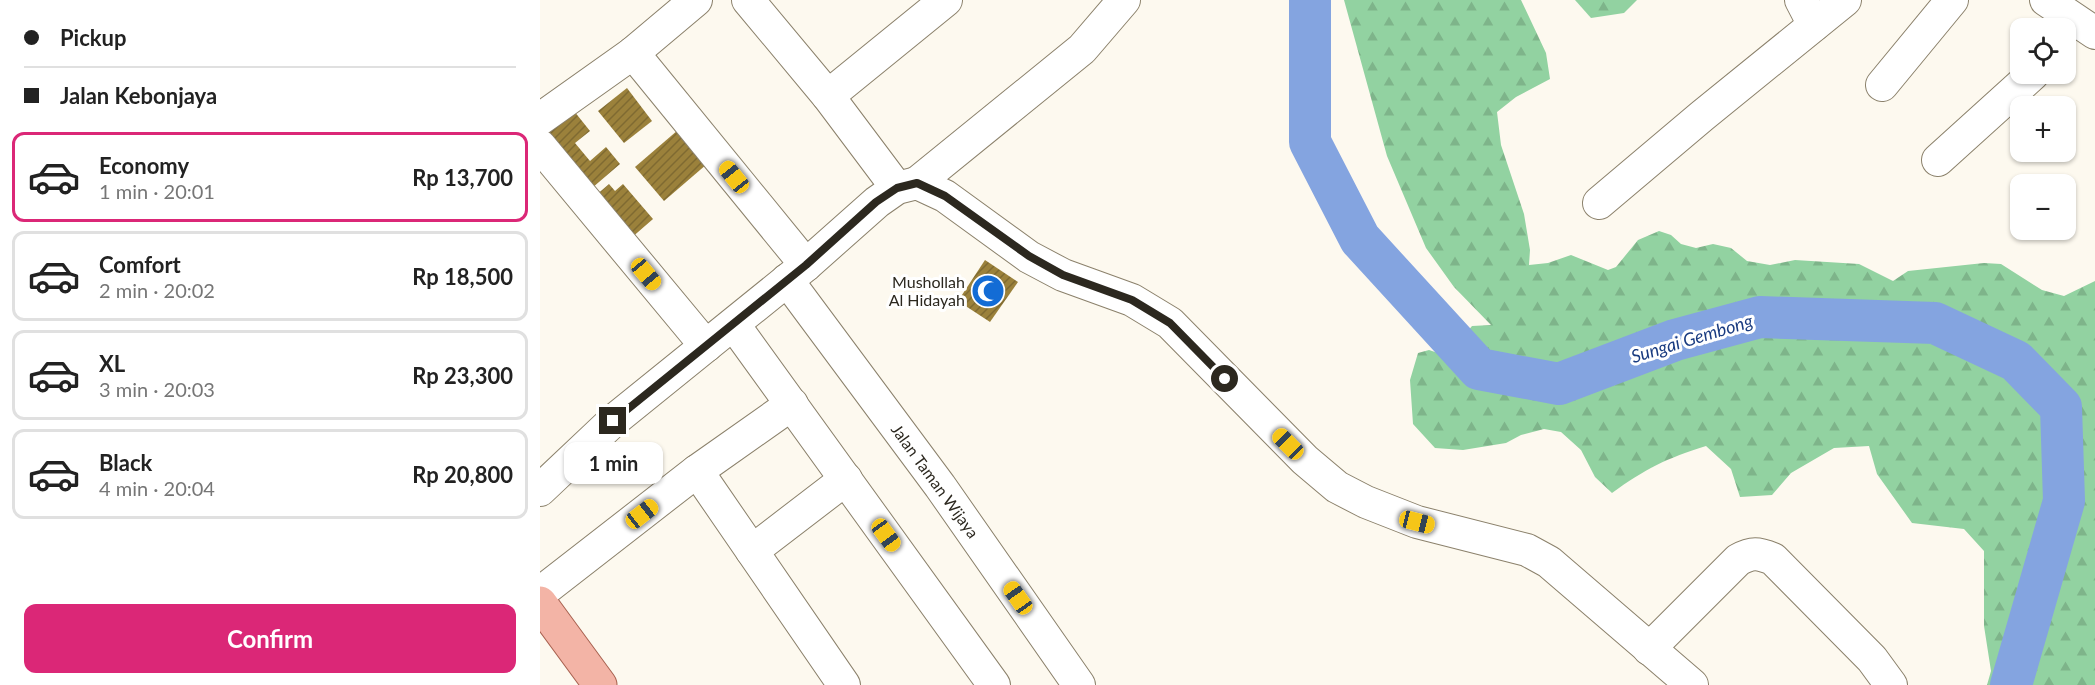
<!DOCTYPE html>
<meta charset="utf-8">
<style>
body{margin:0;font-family:Lato,sans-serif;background:#f6f6f6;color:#222;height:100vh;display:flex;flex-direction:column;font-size:22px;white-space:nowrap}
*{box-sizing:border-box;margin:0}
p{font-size:20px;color:#767676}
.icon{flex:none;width:33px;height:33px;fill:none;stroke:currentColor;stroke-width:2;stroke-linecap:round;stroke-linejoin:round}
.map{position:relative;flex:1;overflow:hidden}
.drawer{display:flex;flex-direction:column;background:#fff;width:540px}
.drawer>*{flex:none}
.hud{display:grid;align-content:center;height:132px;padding:0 24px;background:#fff}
.fabs{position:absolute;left:1470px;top:18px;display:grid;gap:12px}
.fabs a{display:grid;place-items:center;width:66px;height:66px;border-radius:12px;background:#fff;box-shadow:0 2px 4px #0004;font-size:30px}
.end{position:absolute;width:27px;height:27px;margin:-14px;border:8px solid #2c281f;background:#fff;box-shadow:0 0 0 3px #fff}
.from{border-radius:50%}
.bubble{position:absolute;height:42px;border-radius:12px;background:#fff;box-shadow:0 2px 4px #0004;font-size:20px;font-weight:700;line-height:42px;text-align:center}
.car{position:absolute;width:18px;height:36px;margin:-18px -9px;border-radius:8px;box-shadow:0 0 4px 2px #0007;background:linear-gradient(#f5c518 24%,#345 0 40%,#f5c518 0 76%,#345 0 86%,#f5c518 0)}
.hud b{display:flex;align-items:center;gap:21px;height:57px;font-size:22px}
.hud b+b{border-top:2px solid #e0e0e0}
.hud i{width:15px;height:15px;background:#222}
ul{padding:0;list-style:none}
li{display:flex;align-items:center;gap:18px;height:90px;margin:0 12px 9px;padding:0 12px;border:3px solid #e0e0e0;border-radius:12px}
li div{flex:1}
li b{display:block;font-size:22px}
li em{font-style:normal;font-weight:700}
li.selected{border-color:#db2777}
li>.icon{width:54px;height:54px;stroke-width:1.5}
.button{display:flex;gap:12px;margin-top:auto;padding:12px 24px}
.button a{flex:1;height:69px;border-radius:12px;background:#db2777;color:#fff;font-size:24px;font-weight:700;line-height:69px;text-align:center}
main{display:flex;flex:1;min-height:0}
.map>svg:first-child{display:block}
.forest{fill:url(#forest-firs)}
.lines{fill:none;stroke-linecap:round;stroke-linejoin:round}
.river{stroke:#84a4e0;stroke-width:42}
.building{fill:url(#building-hatch)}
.minor-casing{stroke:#8b816b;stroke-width:34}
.major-casing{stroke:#a86250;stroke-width:35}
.minor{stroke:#fff;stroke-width:32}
.major{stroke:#f3b4a6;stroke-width:33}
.route{stroke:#2c281f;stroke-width:8}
.labels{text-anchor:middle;stroke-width:6;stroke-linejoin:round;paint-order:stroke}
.poi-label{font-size:16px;fill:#2c281f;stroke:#fff;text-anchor:end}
.street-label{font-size:16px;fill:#2c281f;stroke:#fff}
.water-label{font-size:18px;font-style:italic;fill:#193b80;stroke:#fff}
</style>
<main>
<section class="drawer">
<div class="hud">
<b><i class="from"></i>Pickup</b>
<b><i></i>Jalan Kebonjaya</b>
</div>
<ul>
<li class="selected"><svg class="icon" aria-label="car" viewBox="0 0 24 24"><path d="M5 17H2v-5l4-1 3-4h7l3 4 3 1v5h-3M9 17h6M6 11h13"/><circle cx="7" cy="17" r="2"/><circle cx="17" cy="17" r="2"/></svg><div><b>Economy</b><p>1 min · 20:01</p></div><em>Rp 13,700</em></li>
<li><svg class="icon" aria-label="car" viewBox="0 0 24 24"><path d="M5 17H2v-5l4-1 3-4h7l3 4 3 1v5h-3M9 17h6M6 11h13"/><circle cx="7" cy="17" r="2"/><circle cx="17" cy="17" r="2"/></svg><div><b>Comfort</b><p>2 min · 20:02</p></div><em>Rp 18,500</em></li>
<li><svg class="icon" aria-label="car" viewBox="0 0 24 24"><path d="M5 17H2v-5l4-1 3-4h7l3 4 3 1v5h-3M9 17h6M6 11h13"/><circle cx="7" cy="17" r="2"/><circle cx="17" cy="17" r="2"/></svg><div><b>XL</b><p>3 min · 20:03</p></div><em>Rp 23,300</em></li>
<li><svg class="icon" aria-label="car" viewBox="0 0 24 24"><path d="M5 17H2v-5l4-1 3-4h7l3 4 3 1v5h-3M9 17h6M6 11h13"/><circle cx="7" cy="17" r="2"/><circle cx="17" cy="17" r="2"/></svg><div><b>Black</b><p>4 min · 20:04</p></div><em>Rp 20,800</em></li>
</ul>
<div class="button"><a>Confirm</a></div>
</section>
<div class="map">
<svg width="1555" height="685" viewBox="0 0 1555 685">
<defs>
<pattern id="forest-firs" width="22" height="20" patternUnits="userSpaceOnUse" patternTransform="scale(1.5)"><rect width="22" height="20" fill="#92d2a1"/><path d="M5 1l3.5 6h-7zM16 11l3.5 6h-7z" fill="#7eb48a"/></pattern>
<pattern id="building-hatch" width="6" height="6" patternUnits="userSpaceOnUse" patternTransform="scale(1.5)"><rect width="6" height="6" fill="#9b813b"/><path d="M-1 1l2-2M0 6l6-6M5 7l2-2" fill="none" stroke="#7f6a31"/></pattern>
</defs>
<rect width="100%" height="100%" fill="#fdf9ef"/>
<g class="forest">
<path d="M804,0H981L1006,53L1010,79L976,97L957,112L961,145L984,214L990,250L989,265L1008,263L1031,255L1068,270L1076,267L1098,240L1119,231L1131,235L1141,244L1156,248L1173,244L1191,248L1207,261L1230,265L1255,260L1319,264L1353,281L1368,271L1444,263L1461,264L1502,290L1524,296L1555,281V685H1447L1451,671L1444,626V551L1424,529L1372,523L1337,474L1329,446L1294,448L1251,473L1232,495L1200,497L1191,469L1166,446C1127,458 1105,469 1072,493L1055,477L1041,450L1021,432L1004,429L981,435L966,443L923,450L895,448L873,424L870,380L878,353L889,350L907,356L932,326L951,325L914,287L886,248L847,156Z"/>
<polygon points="1035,0 1097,0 1084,13 1051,18"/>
</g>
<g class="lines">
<polyline class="river" points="770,0 770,142 820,239 939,369 1019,384 1135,340 1220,317 1395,323 1476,361 1521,407 1524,501 1471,685"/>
</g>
<g class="building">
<polygon points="87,88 112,121 84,143 58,111"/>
<polygon points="34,111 50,131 35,143 50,161 66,147 80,164 45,194 0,139"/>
<polygon points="138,130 167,164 124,201 95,167"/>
<polygon points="69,184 75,191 83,184 113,219 90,239 54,197"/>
<polygon points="445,260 478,282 450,322 418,301"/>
</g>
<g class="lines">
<g class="minor-casing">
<g id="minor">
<polyline points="208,0 288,96 357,188"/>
<polyline points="1261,0 1274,25"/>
<polyline points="1506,0 1555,33"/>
<polyline points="93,53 266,265"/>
<polyline points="1342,85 1412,0"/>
<polyline points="288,96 406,0"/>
<polyline points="0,119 93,53 156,0"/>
<polyline points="0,146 166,346"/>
<polyline points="1398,160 1493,74"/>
<polyline points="377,183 542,49 584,0"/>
<polyline points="1059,203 1162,116 1305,0"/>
<polyline points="247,280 400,486 539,685"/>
<polyline points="194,325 454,685"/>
<polyline points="157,471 304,685"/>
<polyline points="0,490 73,421 266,265 337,202 357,188 377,183 405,196 489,257 523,275 592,300 630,323 765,460 797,487 826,502 877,522 987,550 1009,562 1152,685"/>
<polyline points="212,551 306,479"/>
<polyline points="0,593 157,471 252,404"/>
<path d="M1109,649L1198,560C1212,552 1218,553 1233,559L1332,659L1351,685"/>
</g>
</g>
<g class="major-casing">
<polyline id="major" points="0,603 60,685"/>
</g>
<use href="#minor" class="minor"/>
<use href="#major" class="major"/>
</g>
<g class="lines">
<polyline class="route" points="73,421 266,265 336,202 357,188 377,183 405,196 489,256 523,275 592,300 630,323 685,379"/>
</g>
<defs>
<g id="mosque-disc" transform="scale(1.725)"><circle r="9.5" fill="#136cd5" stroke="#fff"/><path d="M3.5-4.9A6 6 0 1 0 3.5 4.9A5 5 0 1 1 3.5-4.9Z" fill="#fff"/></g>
</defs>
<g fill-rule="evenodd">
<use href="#mosque-disc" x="448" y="291"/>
</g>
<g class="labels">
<g class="poi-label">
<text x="425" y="288">Mushollah<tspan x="425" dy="18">Al Hidayah</tspan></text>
</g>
<g class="street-label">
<text transform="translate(395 481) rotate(54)" y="6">Jalan Taman Wijaya</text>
</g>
<g class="water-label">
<text transform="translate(1152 339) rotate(-17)" y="6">Sungai Gembong</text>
</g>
</g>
</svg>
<div class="fabs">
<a><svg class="icon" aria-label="locate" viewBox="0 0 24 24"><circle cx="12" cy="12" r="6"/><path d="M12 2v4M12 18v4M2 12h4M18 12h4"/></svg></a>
<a>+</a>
<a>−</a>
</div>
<i class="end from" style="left:685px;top:379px"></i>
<i class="end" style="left:73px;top:421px"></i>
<div class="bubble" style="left:24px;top:442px;width:99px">1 min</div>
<i class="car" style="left:194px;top:177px;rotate:321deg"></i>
<i class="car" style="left:106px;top:274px;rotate:140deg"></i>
<i class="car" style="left:748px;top:444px;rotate:315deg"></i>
<i class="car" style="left:102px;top:514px;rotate:52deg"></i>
<i class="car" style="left:877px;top:522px;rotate:104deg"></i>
<i class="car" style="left:346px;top:535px;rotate:144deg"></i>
<i class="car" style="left:478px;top:598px;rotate:325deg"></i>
</div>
</main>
